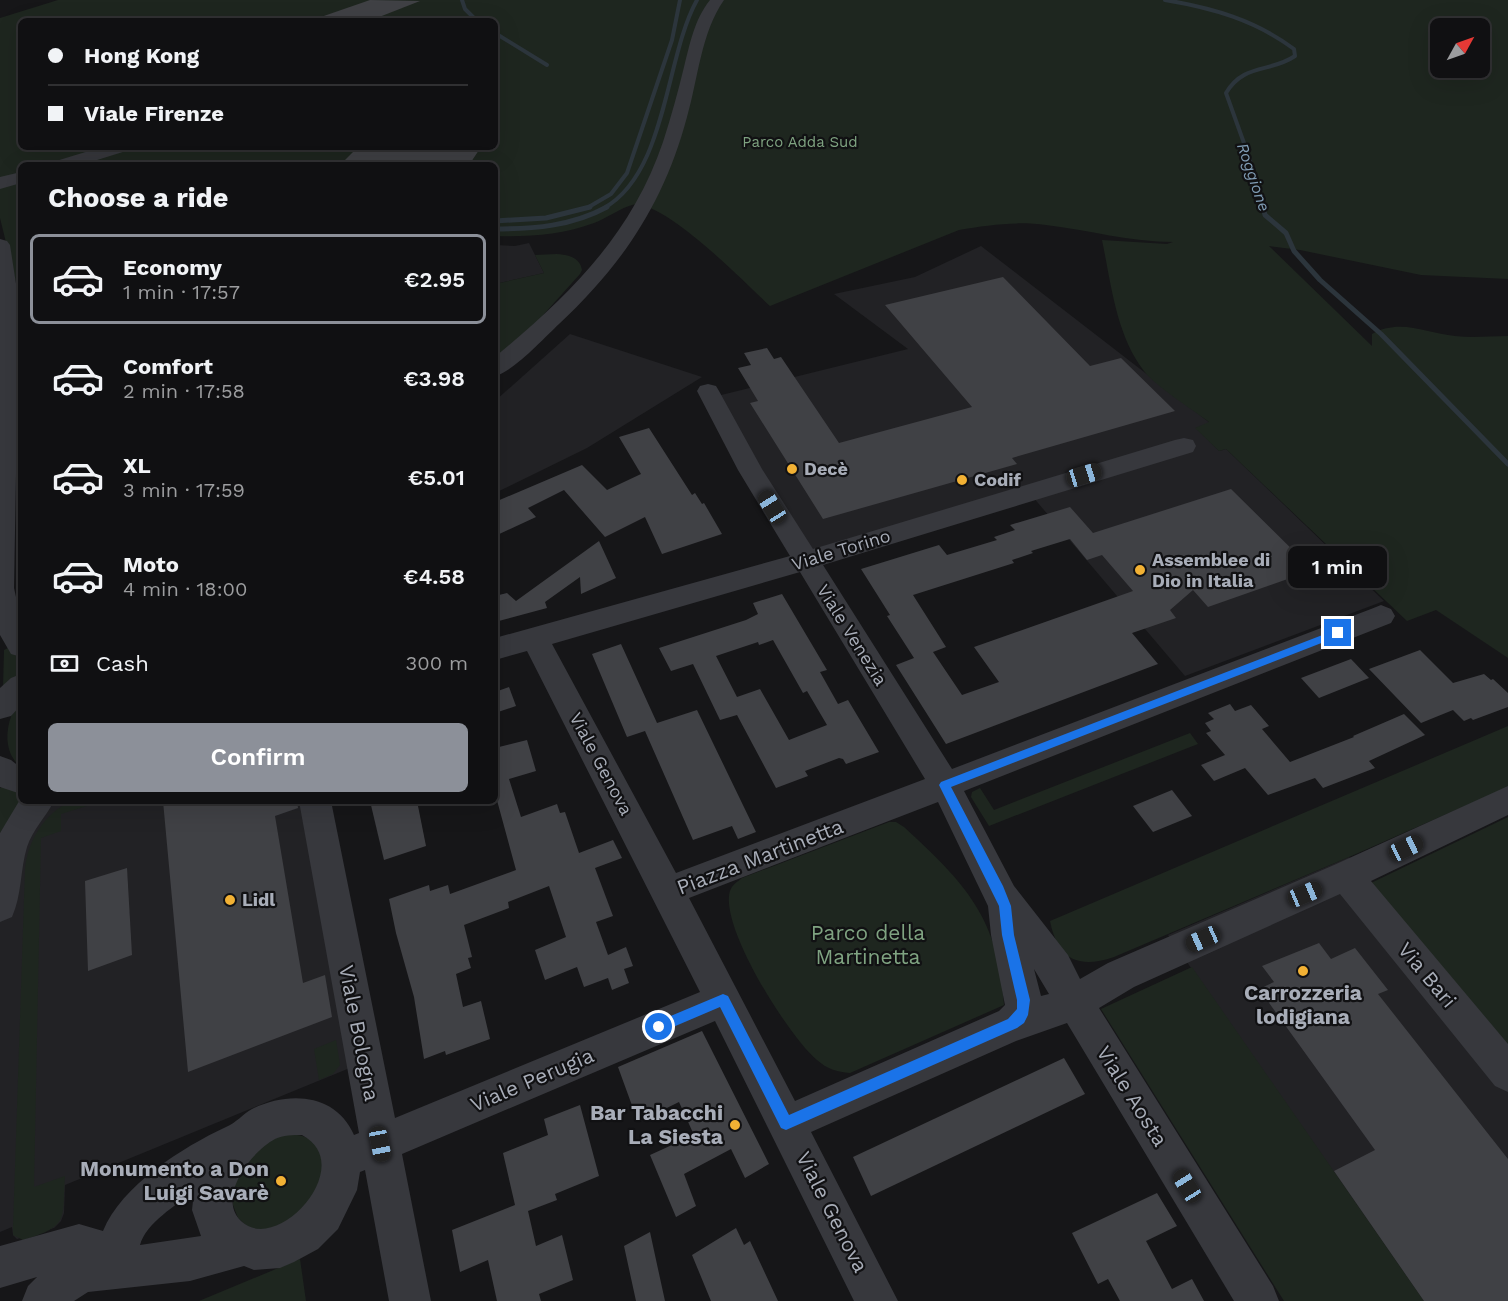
<!DOCTYPE html>
<meta charset="utf-8">
<style>
body{margin:0;font-family:"Work Sans",sans-serif;background:#1e1e20;color:#f1f3f6;height:100vh;display:flex;flex-direction:column;font-size:22px;white-space:nowrap}
*{box-sizing:border-box;margin:0}
p{font-size:20px;color:#9c9d9f}
.icon{flex:none;width:33px;height:33px;fill:none;stroke:currentColor;stroke-width:2;stroke-linecap:round;stroke-linejoin:round}
.map{position:relative;flex:1;overflow:hidden}
.details{position:absolute;left:18px;top:162px;width:480px;height:642px;display:flex;flex-direction:column;background:#101012;border-radius:9px;box-shadow:0 6px 24px #0002,0 0 0 2px #303032}
.details>*{flex:none}
.guide{position:absolute;left:18px;top:18px;width:480px;height:132px;border-radius:9px;box-shadow:0 6px 24px #0002,0 0 0 2px #303032;display:grid;align-content:center;height:132px;padding:0 30px;background:#101012}
.needle{width:39px;rotate:50deg}
.fabs{position:absolute;left:1430px;top:18px;display:grid;gap:12px}
.fabs a{display:grid;place-items:center;width:60px;height:60px;border-radius:9px;background:#101012;box-shadow:0 6px 24px #0002,0 0 0 2px #303032;font-size:30px}
.end{position:absolute;width:27px;height:27px;margin:-14px;border:8px solid #1a73e8;background:#fff;box-shadow:0 0 0 3px #fff}
.from{border-radius:50%}
.bubble{position:absolute;height:42px;border-radius:9px;background:#101012;box-shadow:0 6px 24px #0002,0 0 0 2px #303032;font-size:20px;font-weight:600;line-height:42px;text-align:center}
.car{position:absolute;width:18px;height:36px;margin:-18px -9px;border-radius:8px;box-shadow:0 0 4px 2px #0007;background:linear-gradient(#222 24%,#8ab4d8 0 40%,#222 0 76%,#8ab4d8 0 86%,#222 0)}
.guide b{display:flex;align-items:center;gap:21px;height:57px;font-size:22px}
.guide b+b{border-top:2px solid #303032}
.guide i{width:15px;height:15px;background:#f1f3f6}
ul{padding:0;list-style:none}
li{display:flex;align-items:center;gap:18px;height:90px;margin:0 12px 9px;padding:0 18px;border:3px solid transparent;border-radius:9px}
li div{flex:1}
li b{display:block;font-size:22px}
li em{font-style:normal;font-weight:600}
li.current{border-color:#8c9099}
li>.icon{width:54px;height:54px;stroke-width:1.5}
h2{padding:0 30px;font-size:27px;line-height:72px}
.pay{display:flex;align-items:center;gap:15px;height:66px;padding:0 30px;font-size:22px}
.pay p{margin-inline-start:auto}
.cta{display:flex;gap:12px;margin-top:auto;padding:12px 30px}
.cta a{flex:1;height:69px;border-radius:9px;background:#8c9099;color:#fff;font-size:24px;font-weight:600;line-height:69px;text-align:center}
.map>svg:first-child{display:block}
.built{fill:#222225}
.green{fill:#1e261f;fill-rule:evenodd}
.lines{fill:none;stroke-linecap:round;stroke-linejoin:round}
.stream-far1{stroke:#2c353c;stroke-width:4}
.stream{stroke:#2c353c;stroke-width:5}
.building{fill:#404145;fill-rule:evenodd}
.minor{fill:#37383d;fill-rule:evenodd}
.route{fill:#1a73e8}
.poi-dot{fill:#f2b134;stroke:#111113;stroke-width:2}
.labels{text-anchor:middle;stroke-width:4.5;stroke-linejoin:round;paint-order:stroke}
.far-park-label{font-size:15px;fill:#7fa381;stroke:#111113}
.far-water-label{font-size:16px;font-style:italic;fill:#7f9bb3;stroke:#111113}
.poi-label{font-size:18px;font-weight:bold;fill:#a8adb8;stroke:#111113;text-anchor:start}
.street-label{font-size:18px;fill:#a8adb8;stroke:#111113}
.near-street-label{font-size:21px;fill:#a8adb8;stroke:#111113}
.near-park-label{font-size:21px;fill:#7fa381;stroke:#111113}
.near-poi-label{font-size:21px;font-weight:bold;fill:#a8adb8;stroke:#111113;text-anchor:end}
</style>
<div class="map">
<svg width="1508" height="1301" viewBox="0 0 1508 1301">
<rect width="100%" height="100%" fill="#161618"/>
<g class="built">
<polygon points="529,243 544,273 495,284 495,245 515,246"/>
<polygon points="981,246 1210,423 1196,428 1219,451 1226,449 1384,601 1185,676 1027,490 807,558 713,397 908,349 834,294 915,277"/>
<polygon points="570,334 702,377 587,448 495,493 495,401"/>
<polygon points="41,801 313,801 362,1063 65,1185 64,1213 61,1221 54,1228 17,1239 13,1235 12,1227 0,1232 0,919"/>
<polygon points="1349,857 1508,1045 1508,1301 1424,1301 1168,935"/>
</g>
<g class="green">
<path d="M58,0H1508V279L1421,275L1300,250L1269,246L1372,346V334C1400,318 1426,333 1455,336C1472,338 1491,336 1508,336V658L1436,610L1407,621L1226,449L1219,451L1195,428L1209,422C1193,410 1155,386 1144,371C1116,335 1111,283 1102,240L1167,244L1173,242C1130,242 1089,230 1046,225C1017,221 987,225 959,230L770,306C746,284 663,198 632,205C623,207 605,219 594,223C561,235 530,237 495,236V165H21V347L16,349V283L0,218V18ZM21,21H495V147H21ZM1440,28H1479V68H1440Z"/>
<path d="M557,254C568,255 580,257 582,270L580,274L535,324L495,358V284L544,273L535,255Z"/>
<polygon points="8,648 21,660 21,678 3,688 4,650"/>
<path d="M21,698V767C0,751 6,717 21,698Z"/>
<path d="M1508,726V787L1349,857L1114,957C1078,969 1058,960 1050,921Z"/>
<polygon points="1190,733 1198,744 989,826 971,797 972,792 980,788 994,810"/>
<polygon points="4,786 21,789 21,801 0,833 0,788"/>
<path d="M71,801H103L61,814V831L41,838L34,1187L65,1176C62,1220 70,1226 23,1240L13,1235V1227L25,869C28,840 44,814 71,801Z"/>
<polygon points="1508,817 1508,1045 1371,883"/>
<path d="M889,822H896L904,827C965,883 999,918 1004,1005L850,1073C837,1072 827,1069 817,1060C789,1037 719,926 730,891C732,885 737,882 742,878Z"/>
<polygon points="1192,967 1424,1301 1284,1301 1101,1009"/>
<polygon points="336,1040 340,1065 333,1074 319,1080 314,1049"/>
<path d="M285,1134C316,1134 328,1149 323,1179C322,1184 322,1193 319,1197C309,1210 291,1221 279,1231L249,1228L238,1218L233,1205L232,1190L236,1174L256,1147Z"/>
<polygon points="300,1259 306,1301 199,1301"/>
</g>
<g class="lines">
<g class="stream-far1">
<polyline points="462,0 465,9 477,21"/>
<path d="M1165,0C1213,8 1255,20 1294,49L1295,56C1270,73 1244,63 1226,93L1249,157L1263,208"/>
<polyline points="495,33 547,65"/>
<polyline points="587,208 611,194 627,173 672,40 680,0"/>
<path d="M604,208C667,173 665,57 697,0"/>
</g>
<g class="stream">
<polyline points="1263,207 1265,215 1286,233 1294,251 1320,280 1381,334 1508,464"/>
<polyline points="495,221 546,218 590,207"/>
<path d="M495,229C534,229 572,226 607,207"/>
</g>
</g>
<g class="building">
<polygon points="370,0 420,1 369,21 318,21 318,18"/>
<polygon points="358,147 397,149 406,147 481,147 469,165 340,165"/>
<polygon points="1003,277 1090,366 1121,358 1175,411 1012,458 1017,464 823,519 750,403 758,401 738,368 751,365 744,353 767,348 774,359 781,357 839,443 972,407 885,305"/>
<polygon points="649,428 692,495 695,493 702,504 704,503 722,534 662,554 645,517 605,537 564,490 528,508 536,517 495,536 495,502 582,465 607,490 641,474 619,437"/>
<path d="M1231,489L1313,570L1208,607L1193,590L1170,610L1176,618L1132,633L1158,664L946,744L896,665L914,658L887,616L890,615L861,569L939,545L947,555L997,540L994,537L1015,530L1010,525L1070,507L1093,533ZM1070,539L1087,560L1102,555L1133,591L974,647L999,682L962,695L933,652L946,647L913,595L1014,563L1012,560L1033,553L1031,551Z"/>
<polygon points="599,541 616,578 581,594 580,577 545,602 547,608 495,622 495,596 507,593 516,601"/>
<path d="M782,594L827,670L820,672L838,704L848,700L879,752L846,764L843,759L839,758L805,771L808,776L776,788L737,715L720,720L693,664L671,671L659,648L746,620L758,614L753,603ZM773,640L803,693L807,691L827,725L789,740L760,689L737,697L716,656L758,642L759,645Z"/>
<polygon points="621,644 657,723 697,710 756,832 738,839 732,826 693,840 645,731 627,737 592,654"/>
<polygon points="1420,650 1453,683 1484,674 1491,680 1493,679 1508,693 1508,707 1473,720 1471,718 1464,721 1453,710 1421,723 1369,669"/>
<polygon points="1351,659 1369,678 1319,698 1301,678"/>
<polygon points="509,687 516,706 495,713 495,692"/>
<polygon points="1230,704 1235,711 1251,705 1269,726 1262,729 1290,762 1354,737 1353,736 1404,714 1425,735 1369,761 1375,768 1323,788 1315,778 1268,795 1245,768 1214,781 1201,765 1225,755 1206,733 1211,731 1205,723 1214,719 1208,713"/>
<polygon points="527,740 536,771 509,779 521,817 557,804 560,813 565,812 579,853 613,840 622,858 595,868 613,916 596,922 608,955 626,947 633,966 624,969 629,983 612,990 608,978 584,987 577,967 545,980 535,950 566,937 549,886 508,902 509,908 464,925 472,957 468,958 471,968 456,974 463,1007 481,1001 490,1039 446,1055 445,1051 424,1059 414,997 396,933 389,899 429,885 430,891 448,885 450,894 516,870 495,793 495,748"/>
<polygon points="1172,790 1192,816 1153,832 1133,806"/>
<polygon points="163,801 297,801 298,808 275,816 303,983 325,975 332,1017 188,1072"/>
<polygon points="370,801 417,801 426,846 384,860"/>
<polygon points="127,868 132,955 88,971 85,881"/>
<polygon points="1319,943 1331,959 1355,948 1388,990 1378,994 1508,1159 1508,1301 1424,1301 1334,1171 1375,1150 1259,989 1274,982 1262,966"/>
<polygon points="702,1031 769,1164 745,1178 731,1149 684,1174 696,1206 676,1217 650,1155 694,1135 679,1102 638,1122 618,1067"/>
<polygon points="1064,1058 1085,1094 871,1196 853,1157"/>
<polygon points="580,1105 599,1176 555,1194 557,1200 528,1211 536,1246 562,1235 573,1280 539,1294 541,1301 497,1301 488,1260 460,1272 452,1230 515,1205 503,1153 548,1135 544,1119"/>
<polygon points="1157,1193 1177,1226 1146,1241 1172,1289 1192,1279 1204,1301 1120,1301 1108,1279 1098,1284 1072,1233"/>
<polygon points="736,1228 744,1245 750,1241 778,1301 711,1301 692,1255"/>
<polygon points="650,1232 658,1269 665,1301 636,1301 624,1246"/>
</g>
<g class="lines">
<g class="minor">
<path d="M710,0H724C701,33 698,79 687,117C664,203 623,264 559,324C543,339 514,371 495,376V357C569,295 631,236 663,142C671,117 678,92 684,67C690,44 694,20 710,0Z"/>
<polygon points="102,147 129,147 126,151 81,165 53,165 56,161"/>
<polygon points="21,172 21,183 0,189 0,177"/>
<polygon points="0,239 7,241 10,245 19,303 14,588 21,620 21,657 11,654 0,635"/>
<path d="M708,384L716,386L719,391L762,469L813,549L1175,440L1184,438L1193,440L1196,446L1193,452L823,565L952,769L1371,609L1381,605L1391,609L1395,616L1391,623L964,791L1014,886L1068,955L1080,979L1108,963L1334,865L1508,786V815L1371,881L1508,1044V1092L1495,1086L1340,894L1134,987L1099,1008L1273,1286L1279,1301H1234L1067,1023L1016,1041L811,1132L898,1301H854L715,1021L402,1154L431,1301H389L365,1170L360,1172L357,1190L338,1229L318,1249L294,1262L280,1268L254,1270L244,1266L190,1281L88,1292L74,1301H22L28,1286L37,1277L0,1288V1246L79,1224L103,1231C121,1186 183,1147 226,1127C236,1123 243,1114 252,1109C288,1091 336,1093 354,1135L359,1133L299,801H331L395,1118L700,992L527,651L495,660V638L790,556L738,470L697,391L700,386ZM800,572L925,779L676,873L552,644ZM938,802L988,906L991,935L1005,1005L999,1011L795,1101L689,898ZM1034,969L1049,994L1041,996ZM302,1135C359,1165 277,1256 241,1221C216,1197 252,1151 275,1139C283,1135 293,1135 302,1135ZM194,1192L192,1210L201,1236L140,1245C146,1223 176,1205 194,1192Z"/>
<polygon points="21,674 21,705 11,716 0,719 0,688 11,678"/>
<polygon points="0,756 11,760 21,768 21,794 0,787"/>
<path d="M21,798V801H54C46,817 33,829 27,847C20,870 22,895 12,917L0,922V833Z"/>
</g>
</g>
<polygon class="route" points="1338,629 1343,633 1342,635 951,787 1003,886 1011,906 1014,935 1030,1000 1028,1015 1024,1023 1017,1028 786,1130 781,1128 720,1007 659,1033 654,1031 652,1027 654,1023 723,994 728,996 789,1115 1008,1019 1017,1009 1017,1000 1002,935 999,906 939,785 941,782"/>
<g class="poi-dot">
<circle cx="792" cy="469" r="6"/>
<circle cx="962" cy="480" r="6"/>
<circle cx="1140" cy="570" r="6"/>
<circle cx="230" cy="900" r="6"/>
<circle cx="1303" cy="971" r="6"/>
<circle cx="735" cy="1125" r="6"/>
<circle cx="281" cy="1181" r="6"/>
</g>
<g class="labels">
<g class="far-park-label">
<text x="800" y="147">Parco Adda Sud</text>
</g>
<g class="far-water-label">
<text transform="translate(1254 177) rotate(71)" y="6">Roggione</text>
</g>
<g class="poi-label">
<text x="804" y="475">Decè</text>
<text x="974" y="486">Codif</text>
<text x="1152" y="566">Assemblee di<tspan x="1152" dy="21">Dio in Italia</tspan></text>
<text x="242" y="906">Lidl</text>
</g>
<g class="street-label">
<text transform="translate(841 550) rotate(-17)" y="6">Viale Torino</text>
<text transform="translate(852 635) rotate(58)" y="6">Viale Venezia</text>
<text transform="translate(601 764) rotate(62)" y="6">Viale Genova</text>
</g>
<g class="near-street-label">
<text transform="translate(760 857) rotate(-21)" y="7">Piazza Martinetta</text>
<text transform="translate(1427 975) rotate(50)" y="7">Via Bari</text>
<text transform="translate(359 1033) rotate(79)" y="7">Viale Bologna</text>
<text transform="translate(532 1080) rotate(-23)" y="7">Viale Perugia</text>
<text transform="translate(1132 1096) rotate(58)" y="7">Viale Aosta</text>
<text transform="translate(832 1212) rotate(63)" y="7">Viale Genova</text>
</g>
<g class="near-park-label">
<text x="868" y="940">Parco della<tspan x="868" dy="24">Martinetta</tspan></text>
</g>
<g class="near-poi-label">
<text x="1303" y="1000" text-anchor="middle">Carrozzeria<tspan x="1303" dy="24">lodigiana</tspan></text>
<text x="723" y="1120">Bar Tabacchi<tspan x="723" dy="24">La Siesta</tspan></text>
<text x="269" y="1176">Monumento a Don<tspan x="269" dy="24">Luigi Savarè</tspan></text>
</g>
</g>
</svg>
<div class="fabs">
<a><svg class="needle" viewBox="-14 -14 28 28"><path d="M0-13l5 13h-10z" fill="#e53935"/><path d="M0 13l5-13h-10z" fill="#9c9d9f"/></svg></a>
</div>
<i class="end from" style="left:659px;top:1027px"></i>
<i class="end" style="left:1338px;top:633px"></i>
<div class="bubble" style="left:1288px;top:546px;width:99px">1 min</div>
<i class="car" style="left:1084px;top:475px;rotate:73deg"></i>
<i class="car" style="left:772px;top:507px;rotate:328deg"></i>
<i class="car" style="left:1406px;top:848px;rotate:65deg"></i>
<i class="car" style="left:1305px;top:894px;rotate:67deg"></i>
<i class="car" style="left:1203px;top:939px;rotate:246deg"></i>
<i class="car" style="left:380px;top:1144px;rotate:169deg"></i>
<i class="car" style="left:1187px;top:1186px;rotate:328deg"></i>
<div class="guide">
<b><i class="from"></i>Hong Kong</b>
<b><i></i>Viale Firenze</b>
</div>
<section class="details">
<h2>Choose a ride</h2>
<ul>
<li class="current"><svg class="icon" aria-label="car" viewBox="0 0 24 24"><path d="M5 17H2v-5l4-1 3-4h7l3 4 3 1v5h-3M9 17h6M6 11h13"/><circle cx="7" cy="17" r="2"/><circle cx="17" cy="17" r="2"/></svg><div><b>Economy</b><p>1 min · 17:57</p></div><em>€2.95</em></li>
<li><svg class="icon" aria-label="car" viewBox="0 0 24 24"><path d="M5 17H2v-5l4-1 3-4h7l3 4 3 1v5h-3M9 17h6M6 11h13"/><circle cx="7" cy="17" r="2"/><circle cx="17" cy="17" r="2"/></svg><div><b>Comfort</b><p>2 min · 17:58</p></div><em>€3.98</em></li>
<li><svg class="icon" aria-label="car" viewBox="0 0 24 24"><path d="M5 17H2v-5l4-1 3-4h7l3 4 3 1v5h-3M9 17h6M6 11h13"/><circle cx="7" cy="17" r="2"/><circle cx="17" cy="17" r="2"/></svg><div><b>XL</b><p>3 min · 17:59</p></div><em>€5.01</em></li>
<li><svg class="icon" aria-label="car" viewBox="0 0 24 24"><path d="M5 17H2v-5l4-1 3-4h7l3 4 3 1v5h-3M9 17h6M6 11h13"/><circle cx="7" cy="17" r="2"/><circle cx="17" cy="17" r="2"/></svg><div><b>Moto</b><p>4 min · 18:00</p></div><em>€4.58</em></li>
</ul>
<div class="pay"><svg class="icon" aria-label="cash" viewBox="0 0 24 24"><path d="M3 7h18v10H3z"/><circle cx="12" cy="12" r="2"/></svg>Cash<p>300 m</p></div>
<div class="cta"><a>Confirm</a></div>
</section>
</div>
